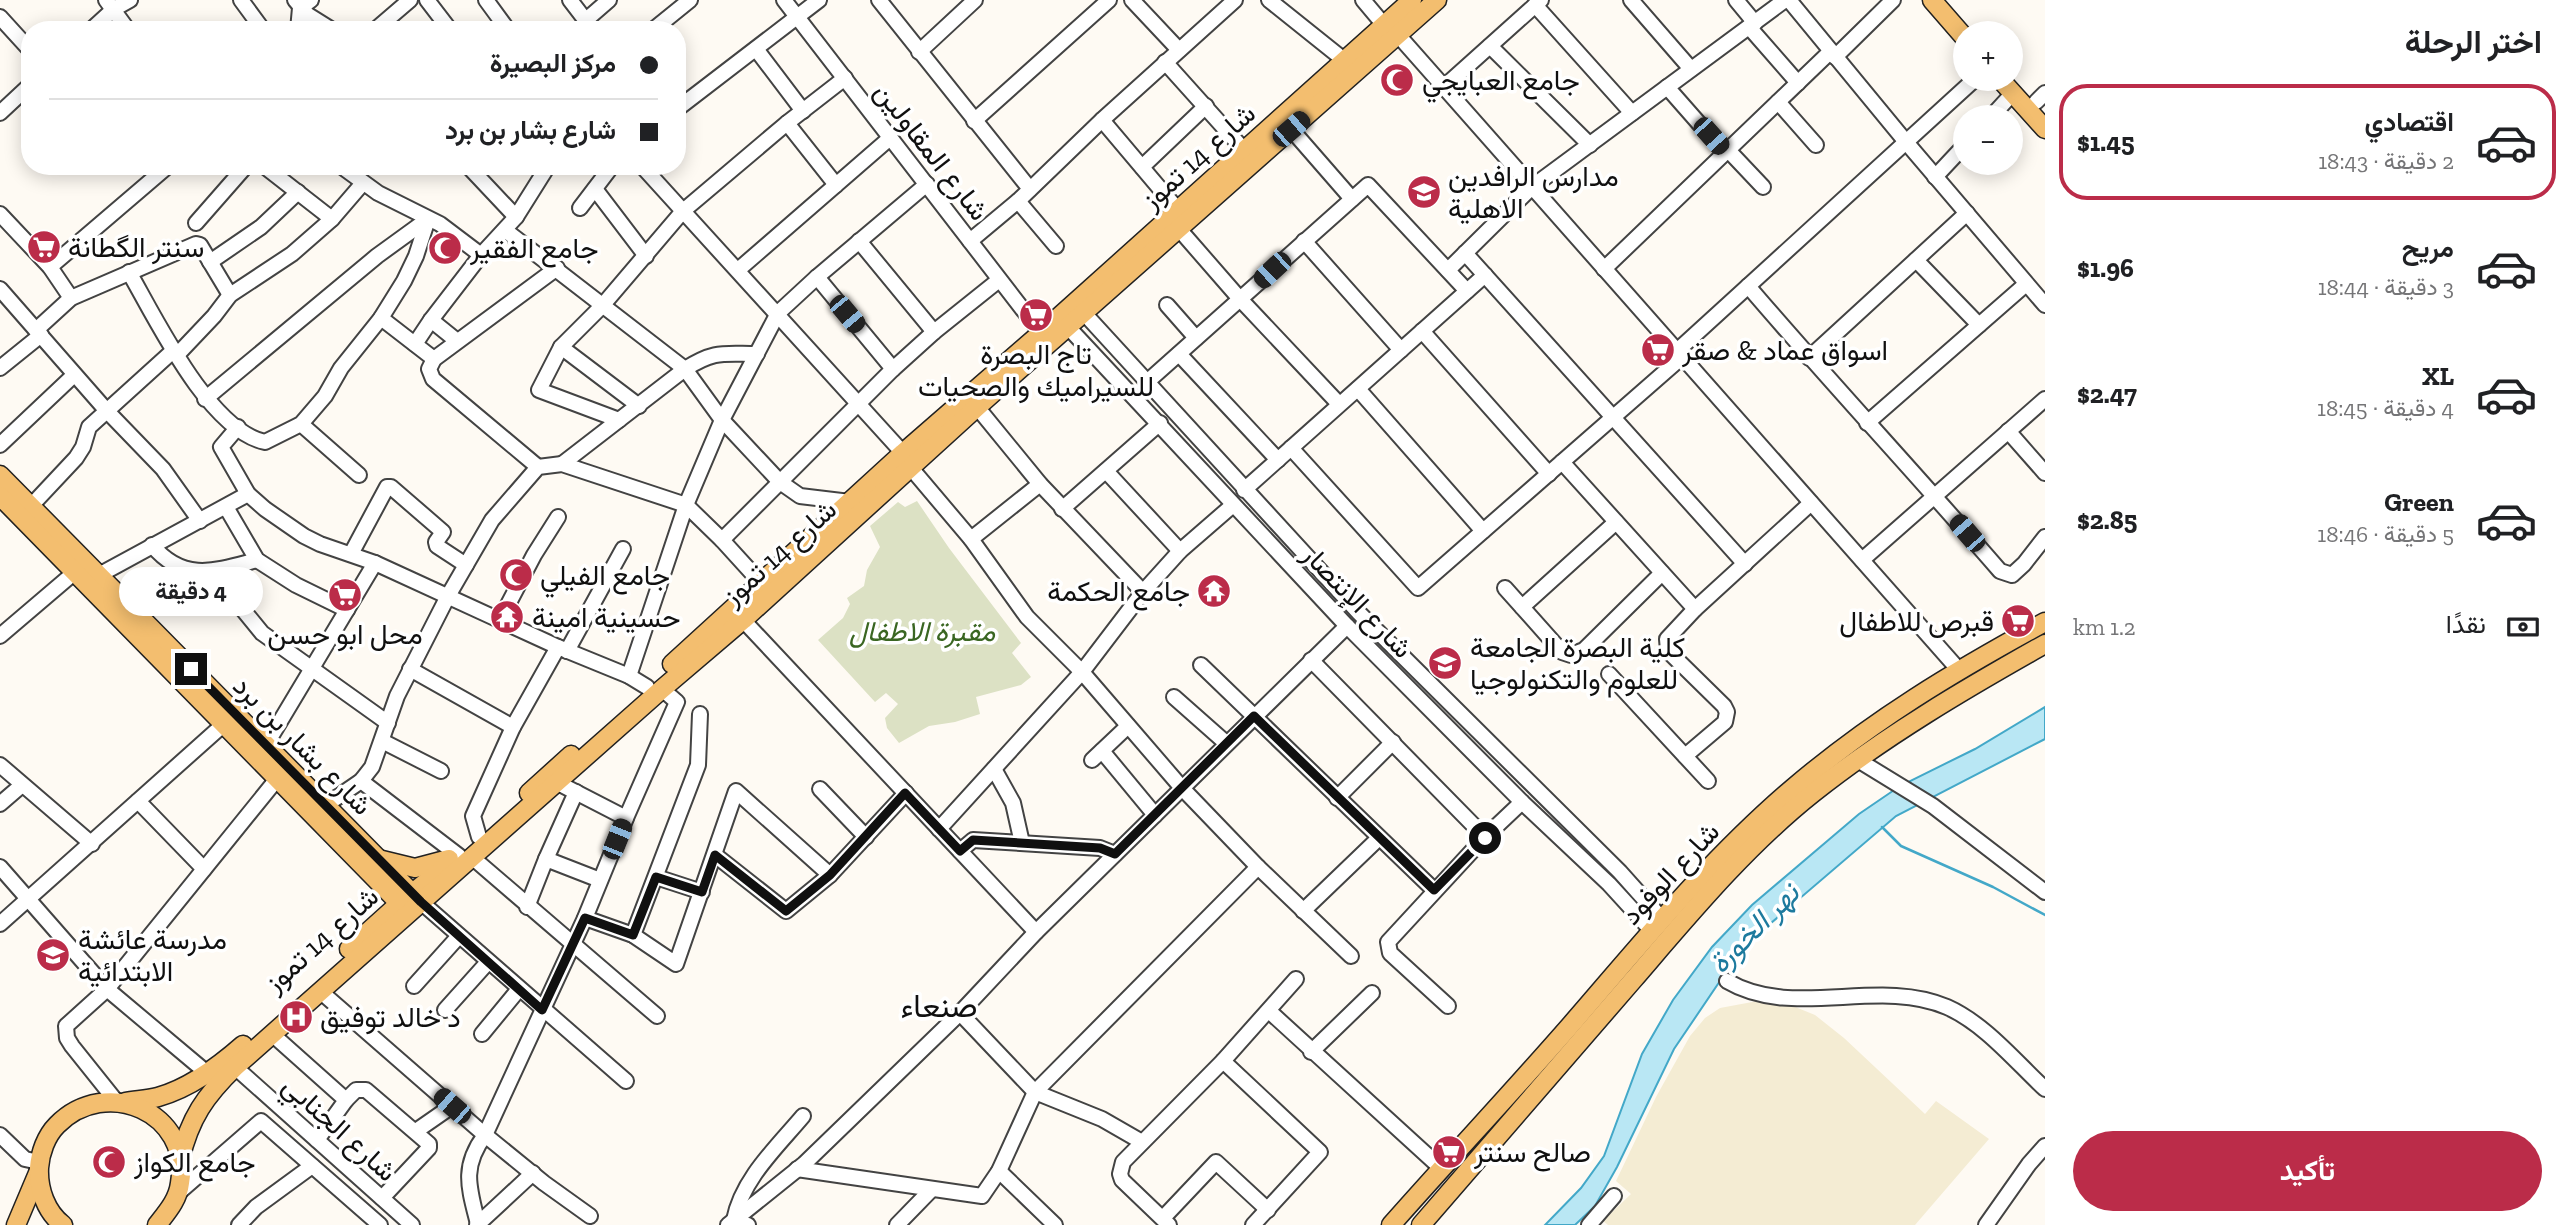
<!DOCTYPE html>
<html lang="ar">
<meta charset="utf-8">
<style>
body{margin:0;font-family:"Zilla Slab",Vazirmatn,serif;background:#f6f6f6;color:#202124;direction:rtl;height:100vh;display:flex;flex-direction:column;font-size:26px;white-space:nowrap}
*{box-sizing:border-box;margin:0}
p{font-size:23px;color:#757577}
.icon{flex:none;width:38px;height:38px;fill:none;stroke:currentColor;stroke-width:2;stroke-linecap:round;stroke-linejoin:round}
.map{position:relative;flex:1;overflow:hidden;direction:ltr}
.panel{display:flex;flex-direction:column;background:#fff;width:525px}
.panel>*{flex:none}
.guide{position:absolute;left:21px;top:21px;width:665px;height:154px;border-radius:28px;box-shadow:0 4px 18px #0003;direction:rtl;display:grid;align-content:center;height:154px;padding:0 28px;background:#fff}
.buttons{position:absolute;left:1953px;top:21px;display:grid;gap:14px}
.buttons a{display:grid;place-items:center;width:70px;height:70px;border-radius:50%;background:#fff;box-shadow:0 4px 18px #0003;font-size:35px}
.end{position:absolute;width:32px;height:32px;margin:-16px;border:9px solid #101010;background:#fff;box-shadow:0 0 0 4px #fff}
.from{border-radius:50%}
.bubble{position:absolute;height:49px;border-radius:24px;background:#fff;box-shadow:0 4px 18px #0003;font-size:23px;font-weight:700;line-height:49px;text-align:center;direction:rtl}
.car{position:absolute;width:21px;height:42px;margin:-21px -10px;border-radius:9px;box-shadow:0 0 5px 2px #0007;background:linear-gradient(#222 24%,#8ab4d8 0 40%,#222 0 76%,#8ab4d8 0 86%,#222 0)}
.guide b{display:flex;align-items:center;gap:24px;height:66px;font-size:26px}
.guide b+b{border-top:2px solid #e0e0e0}
.guide i{width:18px;height:18px;background:#202124}
ul{padding:0;list-style:none}
li{display:flex;align-items:center;gap:21px;height:116px;margin:0 14px 10px;padding:0 14px;border:4px solid transparent;border-radius:28px}
li div{flex:1}
li b{display:block;font-size:26px}
li em{font-style:normal;font-weight:700}
li.on{border-color:#bb2c49}
li>.icon{width:63px;height:63px;stroke-width:1.5}
h2{padding:0 28px;font-size:32px;line-height:84px}
.pay{display:flex;align-items:center;gap:18px;height:77px;padding:0 28px;font-size:26px}
.pay p{margin-inline-start:auto}
.button{display:flex;gap:14px;margin-top:auto;padding:14px 28px}
.button a{flex:1;height:80px;border-radius:42px;background:#bb2c49;color:#fff;font-size:28px;font-weight:700;line-height:80px;text-align:center}
main{display:flex;flex:1;min-height:0}
.map>svg:first-child{display:block}
.farmland{fill:#f4ecd3}
.cemetery{fill:#dce1c4}
.water{fill:#b9e7f4;stroke:#43a8c8;stroke-width:2}
.lines{fill:none;stroke-linecap:round;stroke-linejoin:round}
.stream{stroke:#43a8c8;stroke-width:2.5}
.minor-casing{stroke:#434343;stroke-width:18}
.major-casing{stroke:#212121;stroke-width:21}
.minor{stroke:#fff;stroke-width:14}
.major{stroke:#f3be6f;stroke-width:18}
.route{stroke:#101010;stroke-width:9}
.labels{text-anchor:middle;stroke-width:7;stroke-linejoin:round;paint-order:stroke}
.poi-label{font-size:28px;fill:#101010;stroke:#fff;text-anchor:start}
.street-label{font-size:28px;fill:#101010;stroke:#fff}
.park-label{font-size:28px;font-style:italic;fill:#3a6622;stroke:#fff}
.water-label{font-size:30px;font-style:italic;fill:#1d7a9e;stroke:#fff}
.quarter-label{font-size:32px;fill:#101010;stroke:#fff}
</style>
<main>
<section class="panel">
<h2>اختر الرحلة</h2>
<ul>
<li class="on"><svg class="icon" aria-label="car" viewBox="0 0 24 24"><path d="M5 17H2v-5l4-1 3-4h7l3 4 3 1v5h-3M9 17h6M6 11h13"/><circle cx="7" cy="17" r="2"/><circle cx="17" cy="17" r="2"/></svg><div><b>اقتصادي</b><p>2 دقيقة · 18:43</p></div><em>$1.45</em></li>
<li><svg class="icon" aria-label="car" viewBox="0 0 24 24"><path d="M5 17H2v-5l4-1 3-4h7l3 4 3 1v5h-3M9 17h6M6 11h13"/><circle cx="7" cy="17" r="2"/><circle cx="17" cy="17" r="2"/></svg><div><b>مريح</b><p>3 دقيقة · 18:44</p></div><em>$1.96</em></li>
<li><svg class="icon" aria-label="car" viewBox="0 0 24 24"><path d="M5 17H2v-5l4-1 3-4h7l3 4 3 1v5h-3M9 17h6M6 11h13"/><circle cx="7" cy="17" r="2"/><circle cx="17" cy="17" r="2"/></svg><div><b>XL</b><p>4 دقيقة · 18:45</p></div><em>$2.47</em></li>
<li><svg class="icon" aria-label="car" viewBox="0 0 24 24"><path d="M5 17H2v-5l4-1 3-4h7l3 4 3 1v5h-3M9 17h6M6 11h13"/><circle cx="7" cy="17" r="2"/><circle cx="17" cy="17" r="2"/></svg><div><b>Green</b><p>5 دقيقة · 18:46</p></div><em>$2.85</em></li>
</ul>
<div class="pay"><svg class="icon" aria-label="cash" viewBox="0 0 24 24"><path d="M3 7h18v10H3z"/><circle cx="12" cy="12" r="2"/></svg>نقدًا<p>1.2 km</p></div>
<div class="button"><a>تأكيد</a></div>
</section>
<div class="map">
<svg width="2045" height="1225" viewBox="0 0 2045 1225">
<rect width="100%" height="100%" fill="#fefaf3"/>
<polygon class="farmland" points="1763,1000 1783,1002 1815,1015 1844,1038 1925,1114 1936,1101 1989,1139 1915,1225 1608,1225 1603,1221 1631,1194 1616,1181 1656,1097 1690,1036 1705,1018 1720,1008"/>
<polygon class="cemetery" points="917,501 949,548 1021,643 1012,653 1031,677 1021,685 976,697 980,714 955,722 929,726 899,743 887,728 885,718 898,704 886,693 875,702 818,640 843,618 850,604 847,598 864,586 867,570 880,547 870,526 898,502 905,507"/>
<polygon class="water" points="2045,707 2045,739 1896,816 1743,947 1674,1049 1617,1167 1595,1206 1575,1225 1545,1225 1581,1188 1604,1156 1642,1054 1673,1000 1712,947 1752,905 1859,814 1900,786 1975,749"/>
<g class="lines">
<polyline class="stream" points="1882,827 1901,846 1993,887 2045,915"/>
<g class="minor-casing">
<g id="minor">
<polyline points="106,0 128,30"/>
<polyline points="241,0 263,30"/>
<polyline points="295,0 308,15 332,30"/>
<polyline points="427,0 450,30"/>
<polyline points="486,0 508,30"/>
<polyline points="570,0 593,30"/>
<polyline points="784,0 1041,333"/>
<polyline points="879,0 1030,189"/>
<polyline points="1132,0 1179,50"/>
<polyline points="1269,0 1344,60"/>
<polyline points="1363,0 1384,25"/>
<polyline points="1631,0 1691,69"/>
<polyline points="1736,0 1755,23"/>
<polyline points="1789,0 1906,142 2045,305"/>
<polyline points="1535,5 1632,113"/>
<polyline points="0,17 30,50"/>
<polyline points="586,20 609,0"/>
<polyline points="1749,27 1798,83"/>
<polyline points="91,30 114,9 130,0"/>
<polyline points="298,30 300,8 311,0"/>
<polyline points="375,30 410,0"/>
<polyline points="653,30 690,0"/>
<polyline points="1398,35 1958,669"/>
<polyline points="1490,46 1590,145"/>
<polyline points="756,49 803,111"/>
<polyline points="919,52 975,0"/>
<polyline points="1835,57 1893,0"/>
<polyline points="1165,62 1244,150"/>
<polyline points="1444,87 1541,0"/>
<polyline points="1667,87 1725,153"/>
<polyline points="1778,102 1816,145"/>
<polyline points="2036,102 2045,93"/>
<polyline points="677,109 819,0"/>
<polyline points="0,113 30,85"/>
<polyline points="1991,117 2013,93"/>
<polyline points="1102,120 1178,210"/>
<polyline points="974,121 1109,0"/>
<polyline points="787,123 836,185"/>
<polyline points="1291,129 1352,199"/>
<polyline points="1728,150 1763,187"/>
<polyline points="264,166 332,219"/>
<polyline points="341,166 378,193 440,224 481,255"/>
<polyline points="468,166 516,217"/>
<polyline points="642,166 903,453"/>
<polyline points="1142,167 1206,106"/>
<polyline points="1935,177 1965,145"/>
<polyline points="595,189 646,256"/>
<polyline points="1018,201 1056,246"/>
<polyline points="580,208 612,166"/>
<polyline points="0,214 50,267 71,298"/>
<polyline points="196,223 246,166"/>
<polyline points="1179,229 1240,299 1339,404"/>
<polyline points="505,230 685,369 722,420 780,482 800,496 850,502"/>
<polyline points="859,241 934,332"/>
<polyline points="970,241 1018,201 1102,120 1235,0"/>
<polyline points="1304,241 1401,350"/>
<polyline points="1465,253 1745,564"/>
<polyline points="1916,260 1979,325"/>
<polyline points="210,262 261,227 298,192"/>
<polyline points="50,267 168,166"/>
<polyline points="1604,269 1831,51"/>
<polyline points="738,270 890,138"/>
<polyline points="1448,270 1532,187 1785,0"/>
<path d="M129,272C156,319 209,430 265,442L301,424L325,396L341,368L381,318L404,281L416,256L428,219"/>
<polyline points="817,277 893,369"/>
<path d="M1748,286C1830,382 1917,475 2000,571L2012,575L2024,564L2045,537"/>
<polyline points="0,289 106,410 163,469 200,521"/>
<polyline points="1167,305 1196,338"/>
<polyline points="1084,313 1359,613 1620,872 1662,919"/>
<polyline points="381,318 434,359"/>
<polyline points="431,320 457,341"/>
<polyline points="1068,327 1347,626 1522,802 1609,884 1651,930"/>
<polyline points="36,330 71,298 196,244 200,245 230,295"/>
<polyline points="1422,331 1549,474"/>
<polyline points="415,344 431,320 481,255 516,217 548,166"/>
<polyline points="561,347 639,406"/>
<polyline points="1677,351 1975,79"/>
<polyline points="1179,354 1278,460"/>
<polyline points="177,355 214,316 230,295 292,254 332,219 363,183"/>
<polyline points="1809,358 1967,213"/>
<polyline points="0,368 41,335"/>
<polyline points="1147,382 1368,185 1467,291"/>
<polyline points="1358,389 1483,531"/>
<polyline points="205,399 377,256 428,219"/>
<polyline points="977,407 1040,484 1143,592"/>
<polyline points="619,420 539,390 561,347 602,306 683,211 787,123 845,78"/>
<polyline points="1867,423 2026,284"/>
<polyline points="301,424 359,475"/>
<polyline points="238,427 221,447 248,494 265,509 304,536 320,544 375,563 558,647 629,676 647,687"/>
<polyline points="2008,431 2045,473"/>
<polyline points="0,445 74,375"/>
<polyline points="1291,448 1418,588 1682,357"/>
<polyline points="1562,462 1695,609"/>
<path d="M562,464L685,369C715,350 723,354 757,354"/>
<polyline points="538,467 433,379 429,369 434,359 557,268"/>
<polyline points="911,468 971,539 1027,617 1082,672 1182,788 1258,867 1351,956"/>
<polyline points="1106,471 1180,551"/>
<polyline points="1244,490 1485,275"/>
<polyline points="31,506 76,458 83,447 89,427 174,350"/>
<polyline points="226,507 257,560 296,585 347,610"/>
<polyline points="1062,509 1160,423"/>
<polyline points="971,539 1040,484"/>
<polyline points="722,540 893,369 934,332 999,280"/>
<path d="M152,545C183,583 216,571 257,560"/>
<polyline points="351,554 387,487 391,487 443,532 436,542 437,546 466,565"/>
<polyline points="1862,560 2045,399"/>
<polyline points="220,570 240,606 262,633 388,723"/>
<polyline points="99,575 248,494"/>
<polyline points="1505,588 1562,652 1571,655 1584,650 1662,573"/>
<polyline points="1522,607 1616,522"/>
<polyline points="500,620 534,555 558,517"/>
<polyline points="743,620 1036,932"/>
<polyline points="0,636 75,572"/>
<polyline points="567,651 623,549"/>
<polyline points="1311,660 1485,837"/>
<polyline points="1201,665 1434,890"/>
<polyline points="410,669 513,727"/>
<polyline points="1609,674 1708,781"/>
<polyline points="629,676 686,505 722,420 778,313 817,277 927,184"/>
<polyline points="1174,697 1226,743"/>
<polyline points="382,741 441,771"/>
<polyline points="266,745 375,563"/>
<polyline points="1102,751 1155,815"/>
<polyline points="1685,756 1725,722 1727,712 1724,706 1668,651 1667,639 1695,609 1811,503"/>
<polyline points="1092,760 1128,726"/>
<polyline points="1858,760 1933,806 2045,892"/>
<polyline points="0,765 92,844"/>
<polyline points="994,769 1013,803 1022,843"/>
<polyline points="361,781 459,856"/>
<polyline points="558,783 626,818"/>
<polyline points="820,789 866,837"/>
<polyline points="1337,798 1393,742"/>
<polyline points="138,801 204,869"/>
<polyline points="0,804 22,785"/>
<polyline points="326,805 361,781 372,767 397,696 448,596 492,520 538,467 562,464 686,505 722,540 762,584"/>
<polyline points="939,829 1082,672 1143,592 1180,551 1233,505"/>
<polyline points="479,837 473,816 513,727 558,647"/>
<polyline points="960,851 973,840 1100,848 1115,854"/>
<polyline points="715,855 786,911 830,875 906,793"/>
<polyline points="473,858 657,1016"/>
<polyline points="546,859 576,792"/>
<polyline points="0,867 107,989 207,1073"/>
<polyline points="656,877 702,892"/>
<polyline points="421,902 626,1081"/>
<polyline points="527,907 546,859 600,880"/>
<polyline points="1303,911 1379,838"/>
<polyline points="585,918 633,935 676,964 736,791 830,875"/>
<polyline points="0,924 224,724"/>
<polyline points="633,935 698,765 700,714"/>
<path d="M1727,981C1793,1020 1878,977 1947,1007C1985,1024 2015,1061 2045,1089"/>
<polyline points="414,986 459,936"/>
<polyline points="320,991 485,1135 544,1183 590,1216"/>
<polyline points="1448,1006 1390,953 1388,942 1485,837 1522,802"/>
<polyline points="445,1010 488,962"/>
<polyline points="1269,1011 1441,1168"/>
<polyline points="960,1013 1035,1092 1102,1119 1142,1142"/>
<polyline points="272,1034 346,1100 317,1140"/>
<polyline points="482,1034 519,989"/>
<polyline points="1311,1052 1372,993"/>
<polyline points="1223,1061 1320,1152 1253,1225"/>
<polyline points="235,1067 412,1225"/>
<polyline points="346,1100 356,1090 366,1090 429,1144 429,1148 382,1198"/>
<polyline points="116,1101 72,1046 67,1038 66,1026 107,989 277,779"/>
<polyline points="416,1131 452,1106"/>
<polyline points="0,1135 25,1159 39,1162"/>
<polyline points="797,1169 982,1196 999,1171 1035,1092 1258,867"/>
<polyline points="999,1171 1055,1225"/>
<polyline points="177,1194 261,1121 380,1225"/>
<polyline points="1163,1218 1216,1162 1268,1210"/>
<path d="M478,1224C469,1188 461,1167 485,1135L585,918L626,818L677,702L662,689"/>
<polyline points="239,1225 256,1207 312,1166"/>
<polyline points="477,1225 533,1173"/>
<polyline points="728,1225 804,1164 960,1013 1036,932 1347,626"/>
<path d="M748,1225L734,1220C742,1179 777,1147 803,1116"/>
<polyline points="897,1225 931,1190"/>
<polyline points="1169,1225 1122,1180 1120,1174 1123,1162 1223,1061 1296,979"/>
<polyline points="1589,1225 1614,1196"/>
<polyline points="1986,1225 2029,1164 2045,1146"/>
</g>
</g>
<g class="major-casing">
<g id="major">
<polyline points="1932,0 1965,38"/>
<polyline points="2000,79 2045,129"/>
<polyline points="0,475 419,900"/>
<polyline points="0,496 407,911"/>
<polyline points="672,664 903,453 1041,333 1412,0"/>
<polyline points="529,793 571,755"/>
<polyline points="378,859 415,868 449,859"/>
<polyline points="349,949 400,903 450,863"/>
<path d="M125,1102C136,1100 147,1100 158,1097C190,1088 218,1067 243,1045"/>
<path d="M180,1159C190,1118 205,1096 235,1067L662,689L743,620L977,407L1437,0"/>
<polyline points="16,1225 38,1173"/>
<path d="M63,1225C46,1212 38,1189 39,1168C40,1153 46,1136 57,1125C106,1075 192,1113 180,1183C178,1200 167,1212 157,1225"/>
<path d="M1391,1225C1452,1156 1515,1089 1575,1020C1645,939 1712,857 1793,788C1873,720 1953,672 2045,622"/>
<path d="M1421,1225C1492,1144 1562,1062 1633,980C1689,915 1745,847 1813,793C1885,736 1965,689 2045,644"/>
</g>
</g>
<use href="#minor" class="minor"/>
<use href="#major" class="major"/>
</g>
<g class="lines">
<polyline class="route" points="191,669 421,902 542,1010 585,918 633,935 656,877 702,892 715,855 786,911 830,875 905,793 960,851 973,840 1100,848 1115,854 1254,716 1434,890 1485,838"/>
</g>
<defs>
<g id="mosque-disc" transform="scale(1.75)"><circle r="9.5" fill="#bb2c49" stroke="#fff"/><path d="M3.5-4.9A6 6 0 1 0 3.5 4.9A5 5 0 1 1 3.5-4.9Z" fill="#fff"/></g>
<g id="school-disc" transform="scale(1.75)"><circle r="9.5" fill="#bb2c49" stroke="#fff"/><path d="M0-5L7-2L0 1L-7-2ZM-4 1L0 2.5L4 1V4Q0 6-4 4Z" fill="#fff"/></g>
<g id="supermarket-disc" transform="scale(1.75)"><circle r="9.5" fill="#bb2c49" stroke="#fff"/><path d="M-6-5.5h2.5l.6 2H6L4.5 2H-2.5L-4.4-4H-6ZM-1.5 3.2a1.3 1.3 0 1 0 .1 0ZM3 3.2a1.3 1.3 0 1 0 .1 0Z" fill="#fff"/></g>
<g id="temple-disc" transform="scale(1.75)"><circle r="9.5" fill="#bb2c49" stroke="#fff"/><path d="M0-6L5-2H3V0L6.5 2.5H4V6H1.5V3h-3V6H-4V2.5H-6.5L-3 0V-2H-5Z" fill="#fff"/></g>
<g id="university-disc" transform="scale(1.75)"><circle r="9.5" fill="#bb2c49" stroke="#fff"/><path d="M0-5L7-2L0 1L-7-2ZM-4 1L0 2.5L4 1V4Q0 6-4 4Z" fill="#fff"/></g>
<g id="hospital-disc" transform="scale(1.75)"><circle r="9.5" fill="#bb2c49" stroke="#fff"/><path d="M-5-5h3v3.5h4V-5h3V5h-3V1.5h-4V5h-3Z" fill="#fff"/></g>
</defs>
<g fill-rule="evenodd">
<use href="#mosque-disc" x="1397" y="80"/>
<use href="#school-disc" x="1424" y="192"/>
<use href="#supermarket-disc" x="44" y="247"/>
<use href="#mosque-disc" x="445" y="248"/>
<use href="#supermarket-disc" x="1036" y="315"/>
<use href="#supermarket-disc" x="1658" y="350"/>
<use href="#mosque-disc" x="516" y="575"/>
<use href="#temple-disc" x="1214" y="591"/>
<use href="#supermarket-disc" x="345" y="595"/>
<use href="#temple-disc" x="507" y="617"/>
<use href="#supermarket-disc" x="2018" y="621"/>
<use href="#university-disc" x="1445" y="663"/>
<use href="#school-disc" x="53" y="955"/>
<use href="#hospital-disc" x="296" y="1017"/>
<use href="#supermarket-disc" x="1449" y="1152"/>
<use href="#mosque-disc" x="109" y="1162"/>
</g>
<g class="labels">
<g class="poi-label">
<text x="1422" y="90">جامع العبايجي</text>
<text x="1448" y="186">مدارس الرافدين<tspan x="1448" dy="32">اﻻهلية</tspan></text>
<text x="68" y="257">سنتر الگطانة</text>
<text x="470" y="258">جامع الفقير</text>
<text x="1682" y="360">اسواق عماد &amp; صقر</text>
<text x="1036" y="364" text-anchor="middle">تاج البصرة<tspan x="1036" dy="32">للسيراميك والصحيات</tspan></text>
<text x="540" y="585">جامع الفيلي</text>
<text x="1190" y="601" text-anchor="end">جامع الحكمة</text>
<text x="532" y="627">حسينية امينة</text>
<text x="1994" y="631" text-anchor="end">قبرص للاطفال</text>
<text x="345" y="644" text-anchor="middle">محل ابو حسن</text>
<text x="1470" y="657">كلية البصرة الجامعة<tspan x="1470" dy="32">للعلوم والتكنولوجيا</tspan></text>
<text x="78" y="949">مدرسة عائشة<tspan x="78" dy="32">الابتدائية</tspan></text>
<text x="320" y="1027">د خالد توفيق</text>
<text x="1474" y="1162">صالح سنتر</text>
<text x="134" y="1172">جامع الكواز</text>
</g>
<g class="street-label">
<text transform="translate(932 151) rotate(52)" y="10">شارع المقاولين</text>
<text transform="translate(1198 156) rotate(-42)" y="10">شارع 14 تموز</text>
<text transform="translate(779 552) rotate(-42)" y="10">شارع 14 تموز</text>
<text transform="translate(1358 601) rotate(46)" y="10">شارع الإنتصار</text>
<text transform="translate(303 745) rotate(45)" y="10">شارع بشار بن برد</text>
<text transform="translate(1670 873) rotate(-47)" y="10">شارع الوفود</text>
<text transform="translate(321 939) rotate(-42)" y="10">شارع 14 تموز</text>
<text transform="translate(340 1128) rotate(42)" y="10">شارع الجنابي</text>
</g>
<g class="park-label">
<text x="922" y="641">مقبرة الاطفال</text>
</g>
<g class="water-label">
<text transform="translate(1754 928) rotate(-45)" y="10">نهر الخورة</text>
</g>
<g class="quarter-label">
<text x="939" y="1017">صنعاء</text>
</g>
</g>
</svg>
<div class="buttons">
<a>+</a>
<a>−</a>
</div>
<i class="end from" style="left:1485px;top:838px"></i>
<i class="end" style="left:191px;top:669px"></i>
<div class="bubble" style="left:119px;top:567px;width:144px">4 دقيقة</div>
<i class="car" style="left:1291px;top:129px;rotate:49deg"></i>
<i class="car" style="left:1711px;top:136px;rotate:138deg"></i>
<i class="car" style="left:1272px;top:270px;rotate:227deg"></i>
<i class="car" style="left:847px;top:314px;rotate:140deg"></i>
<i class="car" style="left:1967px;top:533px;rotate:319deg"></i>
<i class="car" style="left:617px;top:839px;rotate:22deg"></i>
<i class="car" style="left:452px;top:1106px;rotate:311deg"></i>
<div class="guide">
<b><i class="from"></i>مركز البصيرة</b>
<b><i></i>شارع بشار بن برد</b>
</div>
</div>
</main>
